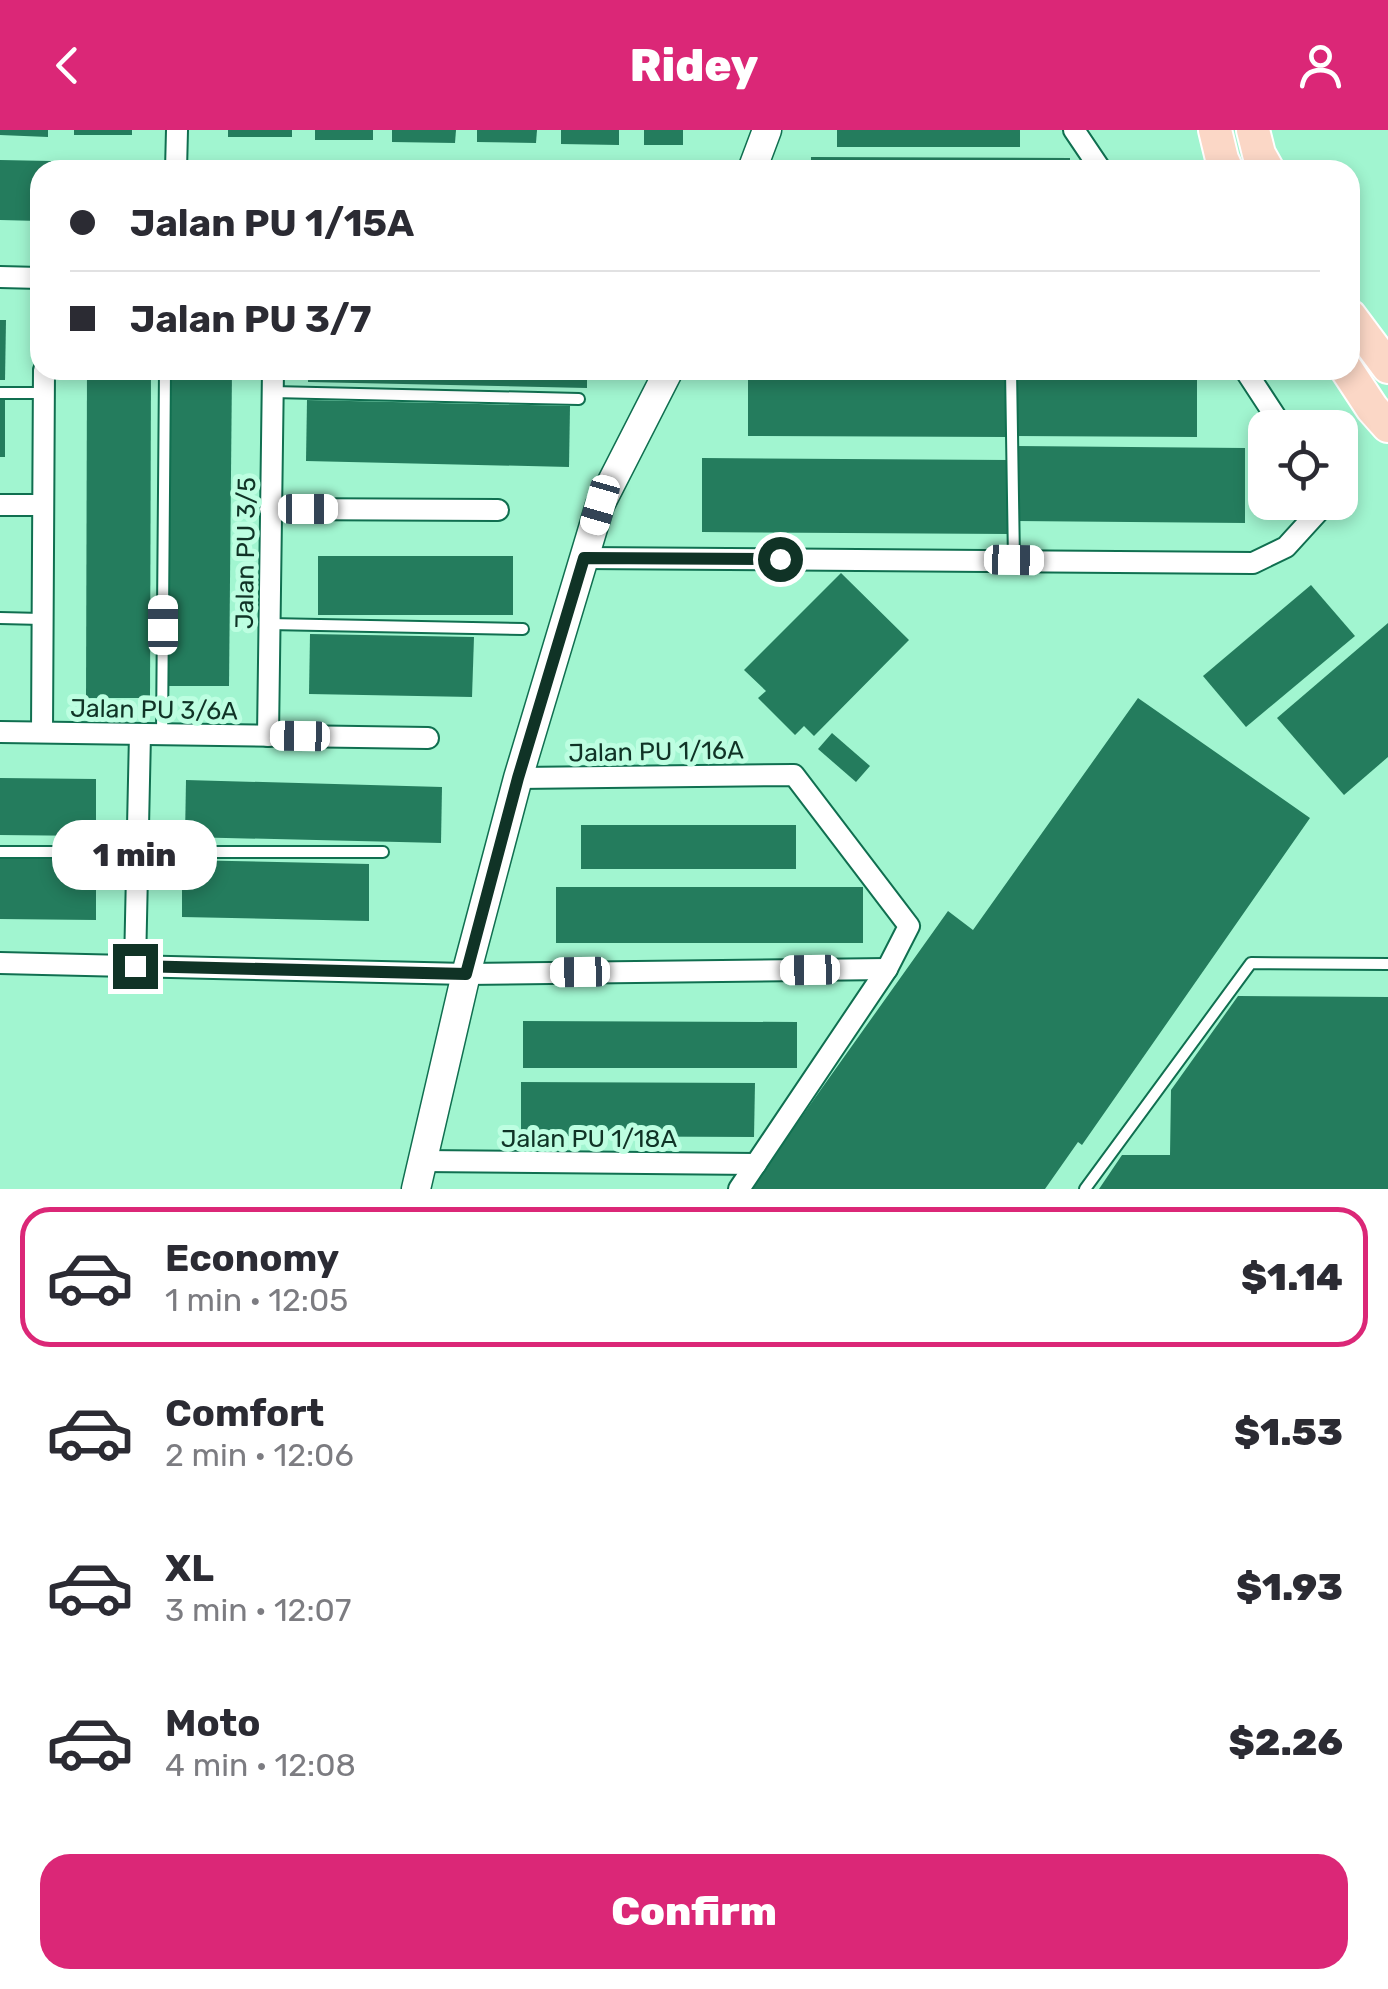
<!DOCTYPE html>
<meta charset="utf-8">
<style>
body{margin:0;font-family:Rubik,sans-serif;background:#f7f7f7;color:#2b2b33;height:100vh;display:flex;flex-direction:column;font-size:38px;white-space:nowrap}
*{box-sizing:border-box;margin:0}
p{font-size:32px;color:#7c7c81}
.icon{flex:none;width:55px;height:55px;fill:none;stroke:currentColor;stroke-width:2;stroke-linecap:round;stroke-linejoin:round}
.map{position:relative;height:1059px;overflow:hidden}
.panel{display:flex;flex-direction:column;background:#fff;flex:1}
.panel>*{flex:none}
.guide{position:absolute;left:30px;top:30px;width:1330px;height:220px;border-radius:30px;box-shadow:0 5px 15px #0003;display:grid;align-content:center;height:220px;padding:0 40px;background:#fff}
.fabs{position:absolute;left:1248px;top:280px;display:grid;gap:20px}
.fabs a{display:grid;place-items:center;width:110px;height:110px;border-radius:20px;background:#fff;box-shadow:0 5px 15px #0003;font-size:50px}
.end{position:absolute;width:45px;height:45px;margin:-22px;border:12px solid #103326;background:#fff;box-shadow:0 0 0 5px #fff}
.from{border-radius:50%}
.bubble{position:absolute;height:70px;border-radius:30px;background:#fff;box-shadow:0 5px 15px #0003;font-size:32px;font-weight:800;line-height:70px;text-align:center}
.car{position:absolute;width:30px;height:60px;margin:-30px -15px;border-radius:12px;box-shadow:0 0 8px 2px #0007;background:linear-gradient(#fff 24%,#345 0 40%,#fff 0 76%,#345 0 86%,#fff 0)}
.guide b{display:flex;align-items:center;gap:35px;height:95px;font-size:38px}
.guide b+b{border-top:2px solid #e1e1e2}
.guide i{width:25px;height:25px;background:#2b2b33}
ul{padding:18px 0 0;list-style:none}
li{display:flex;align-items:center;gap:30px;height:140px;margin:0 20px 15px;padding:0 20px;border:5px solid transparent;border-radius:30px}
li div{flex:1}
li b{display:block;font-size:38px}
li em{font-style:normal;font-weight:800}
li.selected{border-color:#db2777}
li>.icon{width:90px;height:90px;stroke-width:1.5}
.primary-button{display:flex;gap:20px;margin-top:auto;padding:20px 40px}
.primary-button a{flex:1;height:115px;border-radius:30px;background:#db2777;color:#fff;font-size:40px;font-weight:800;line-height:115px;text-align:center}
header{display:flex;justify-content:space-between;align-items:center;height:130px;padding:0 40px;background:#db2777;color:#fff;font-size:45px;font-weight:800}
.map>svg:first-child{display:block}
.building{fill:#247c5d}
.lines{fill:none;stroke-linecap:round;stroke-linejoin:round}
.lane-casing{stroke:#106f50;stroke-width:14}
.street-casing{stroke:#106f50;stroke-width:24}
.secondary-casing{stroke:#106f50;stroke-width:31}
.primary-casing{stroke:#fff;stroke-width:36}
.lane{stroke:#fff;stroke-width:10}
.street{stroke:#fff;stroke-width:20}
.secondary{stroke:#fff;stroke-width:28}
.primary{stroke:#fbd7c6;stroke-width:32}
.route{stroke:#103326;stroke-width:12}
.labels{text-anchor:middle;stroke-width:10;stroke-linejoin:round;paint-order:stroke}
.street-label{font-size:25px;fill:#103326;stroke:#bdfee1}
</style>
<header><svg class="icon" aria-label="back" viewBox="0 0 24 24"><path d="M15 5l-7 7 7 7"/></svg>Ridey<svg class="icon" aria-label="person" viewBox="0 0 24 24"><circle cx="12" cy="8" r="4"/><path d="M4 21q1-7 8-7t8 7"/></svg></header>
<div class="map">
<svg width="1388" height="1059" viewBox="0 0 1388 1059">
<rect width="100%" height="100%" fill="#a1f5d0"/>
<g class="building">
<polygon points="0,0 48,0 48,7 0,5"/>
<rect x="74" y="0" width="58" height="5"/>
<rect x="228" y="0" width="64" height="7"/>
<rect x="315" y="0" width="58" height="10"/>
<polygon points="392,0 456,0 455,13 392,12"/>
<polygon points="477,0 537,0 536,13 477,12"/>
<polygon points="561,0 619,0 619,15 561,14"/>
<rect x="644" y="0" width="39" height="15"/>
<rect x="837" y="0" width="183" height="17"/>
<polygon points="811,27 1070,28 1070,40 811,40"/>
<polygon points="0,30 51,31 51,40 40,40 40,91 0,90"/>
<polygon points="72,30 136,31 135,40 72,40"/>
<polygon points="230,34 290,36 290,40 229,40"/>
<polygon points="312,35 373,36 373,40 312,40"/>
<polygon points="0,190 6,190 5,250 0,250"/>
<polygon points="87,240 151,240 150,568 86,568"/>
<polygon points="171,240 232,240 229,556 167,556"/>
<polygon points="308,240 587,240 587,258 308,252"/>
<polygon points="748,240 1006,240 1006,307 748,306"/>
<polygon points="1017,240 1197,240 1197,307 1016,306"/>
<rect x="0" y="268" width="5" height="59"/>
<polygon points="307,270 570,276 569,337 306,331"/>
<polygon points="1017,316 1245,318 1245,393 1016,391"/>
<polygon points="702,328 1009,330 1009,404 702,402"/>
<rect x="318" y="426" width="195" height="59"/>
<polygon points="841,443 909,510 814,606 804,596 795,605 758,568 766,561 744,540"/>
<polygon points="1311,455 1355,506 1246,597 1203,546"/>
<polygon points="1388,493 1388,627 1344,665 1277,588"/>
<polygon points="310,504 474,507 472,567 309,564"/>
<polygon points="1138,568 1310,688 1082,1015 1078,1012 1045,1059 750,1059 948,781 973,800"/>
<polygon points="832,603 870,636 856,652 818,619"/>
<polygon points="0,648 96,649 96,706 0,705"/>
<polygon points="186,650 442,657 441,713 185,707"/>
<rect x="581" y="695" width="215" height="44"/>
<polygon points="0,726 96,727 96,790 0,789"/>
<polygon points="182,730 369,734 369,791 182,787"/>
<rect x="556" y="757" width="307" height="56"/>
<polygon points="1238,866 1388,867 1388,1059 1099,1059 1122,1025 1170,1025 1171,960"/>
<polygon points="523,891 797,892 797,938 523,938"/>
<polygon points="521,952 755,953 754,1007 521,1006"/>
</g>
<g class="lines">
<g class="lane-casing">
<g id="lane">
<polyline points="1011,240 1014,431"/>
<polyline points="273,262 579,269"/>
<polyline points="0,263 43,263"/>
<polyline points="0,488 42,489"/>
<polyline points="269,494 523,499"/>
<polyline points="162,604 165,240"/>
<polyline points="0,722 383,722"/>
<polyline points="1085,1059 1251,833 1388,834"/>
</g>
</g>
<g class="street-casing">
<g id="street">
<polyline points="1074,0 1101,40"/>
<polyline points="176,40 177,0"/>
<polyline points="0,147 40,148"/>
<polyline points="1245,240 1283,298"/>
<polyline points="0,375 43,375"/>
<polyline points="270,379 498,380"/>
<polyline points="584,428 1253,433 1286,417 1327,372"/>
<polyline points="0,602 428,608"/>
<polyline points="42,602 44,240"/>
<polyline points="268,606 273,240"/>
<polyline points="518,648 794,645 909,796 887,839 739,1059"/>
<polyline points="0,833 466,844 887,839"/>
<polyline points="135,836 140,604"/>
<polyline points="422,1031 756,1034"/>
</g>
</g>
<g class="secondary-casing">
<g id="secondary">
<polyline points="752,40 767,0"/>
<polyline points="416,1059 466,844 518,648 600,375 669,240"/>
</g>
</g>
<g class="primary-casing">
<g id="primary">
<polyline points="1215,0 1222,29 1227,40"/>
<polyline points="1253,0 1259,24 1268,40"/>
<polyline points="1350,186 1388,237"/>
<polyline points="1347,240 1372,278 1388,296"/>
</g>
</g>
<use href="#lane" class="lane"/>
<use href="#street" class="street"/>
<use href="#secondary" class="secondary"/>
<use href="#primary" class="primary"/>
</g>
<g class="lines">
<polyline class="route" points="135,836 466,844 518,648 584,428 780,429"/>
</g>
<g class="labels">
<g class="street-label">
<text transform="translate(245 423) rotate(-89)" y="9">Jalan PU 3/5</text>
<text transform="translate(154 579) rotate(1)" y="9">Jalan PU 3/6A</text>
<text transform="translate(656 621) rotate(-1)" y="9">Jalan PU 1/16A</text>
<text x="589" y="1017">Jalan PU 1/18A</text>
</g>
</g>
</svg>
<div class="fabs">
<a><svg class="icon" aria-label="locate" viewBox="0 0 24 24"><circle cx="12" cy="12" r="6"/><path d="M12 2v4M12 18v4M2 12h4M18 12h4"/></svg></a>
</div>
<i class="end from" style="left:780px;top:429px"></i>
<i class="end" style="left:135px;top:836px"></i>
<div class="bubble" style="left:52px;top:690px;width:165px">1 min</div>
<i class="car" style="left:600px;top:375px;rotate:196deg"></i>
<i class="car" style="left:308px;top:379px;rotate:90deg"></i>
<i class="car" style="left:1014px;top:430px;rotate:91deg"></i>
<i class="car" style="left:163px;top:495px;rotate:0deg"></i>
<i class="car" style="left:300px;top:606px;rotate:271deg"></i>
<i class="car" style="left:810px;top:840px;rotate:269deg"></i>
<i class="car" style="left:580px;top:842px;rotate:269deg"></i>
<div class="guide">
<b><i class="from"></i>Jalan PU 1/15A</b>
<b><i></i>Jalan PU 3/7</b>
</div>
</div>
<section class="panel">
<ul>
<li class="selected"><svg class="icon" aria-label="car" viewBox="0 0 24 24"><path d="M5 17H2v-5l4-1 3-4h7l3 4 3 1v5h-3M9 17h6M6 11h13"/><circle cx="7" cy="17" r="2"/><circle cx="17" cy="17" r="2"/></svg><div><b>Economy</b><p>1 min · 12:05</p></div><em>$1.14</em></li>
<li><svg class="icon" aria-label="car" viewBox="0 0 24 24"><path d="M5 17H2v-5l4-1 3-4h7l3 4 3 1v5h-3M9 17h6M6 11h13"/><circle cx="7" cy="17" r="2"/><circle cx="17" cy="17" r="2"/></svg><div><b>Comfort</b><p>2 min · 12:06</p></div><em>$1.53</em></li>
<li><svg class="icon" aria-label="car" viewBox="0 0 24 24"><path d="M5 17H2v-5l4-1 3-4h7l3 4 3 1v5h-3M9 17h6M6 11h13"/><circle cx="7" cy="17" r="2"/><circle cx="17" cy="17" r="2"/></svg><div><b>XL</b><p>3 min · 12:07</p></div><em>$1.93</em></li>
<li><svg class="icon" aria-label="car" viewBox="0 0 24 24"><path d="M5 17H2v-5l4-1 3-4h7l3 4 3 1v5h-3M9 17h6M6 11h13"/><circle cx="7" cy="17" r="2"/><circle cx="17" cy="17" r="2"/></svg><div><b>Moto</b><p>4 min · 12:08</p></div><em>$2.26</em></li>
</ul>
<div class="primary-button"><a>Confirm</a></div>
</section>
